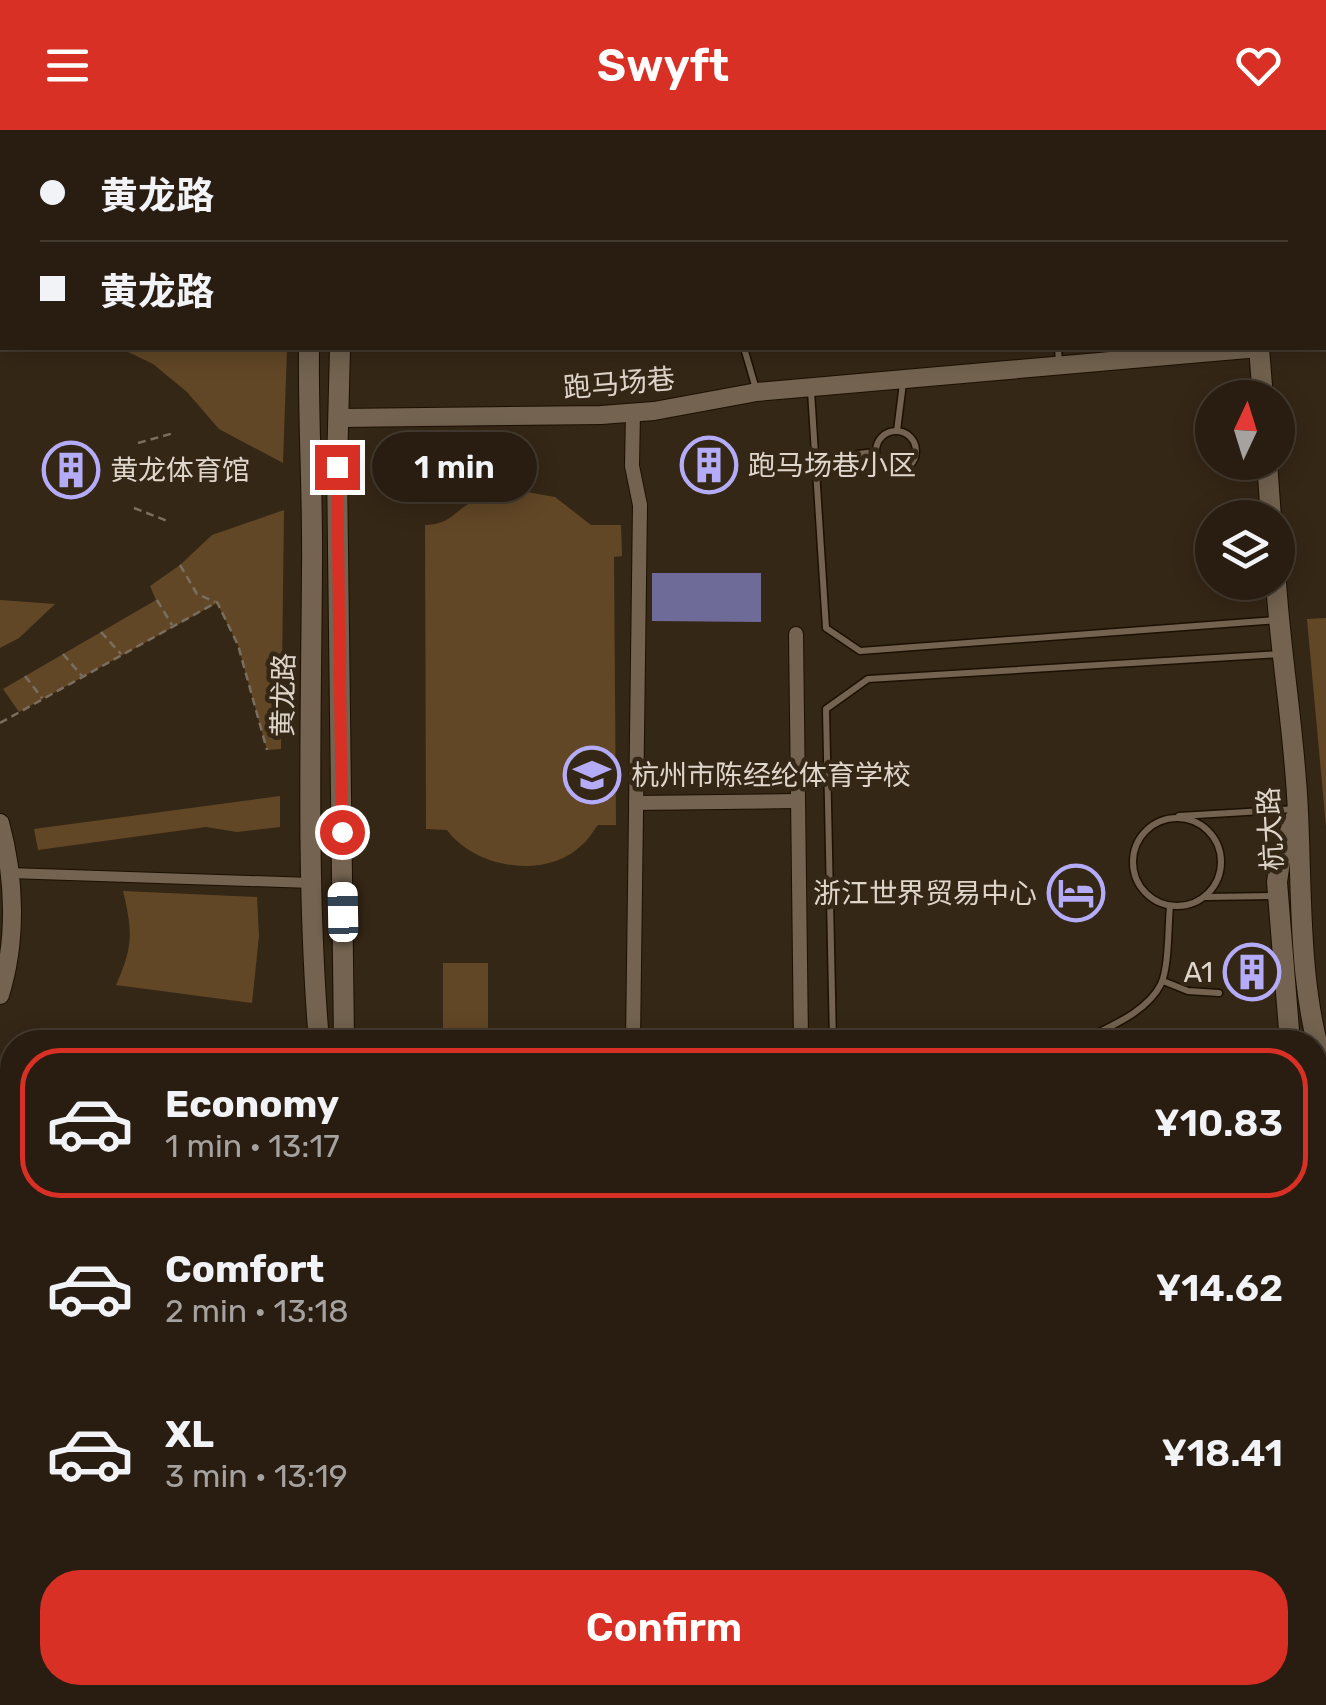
<!DOCTYPE html>
<meta charset="utf-8">
<style>
body{margin:0;font-family:Rubik,"Noto Sans SC",sans-serif;background:#302619;color:#f1f3f6;height:100vh;display:flex;flex-direction:column;font-size:38px;white-space:nowrap}
*{box-sizing:border-box;margin:0}
p{font-size:32px;color:#a5a29f}
.icon{flex:none;width:55px;height:55px;fill:none;stroke:currentColor;stroke-width:2;stroke-linecap:round;stroke-linejoin:round}
.map{position:relative;flex:1;overflow:hidden}
.details{position:absolute;left:0px;top:900px;width:1328px;height:675px;display:flex;flex-direction:column;background:#281d10;border-radius:40px 40px 0 0;box-shadow:0 5px 25px #0003,0 0 0 2px #443b30}
.details>*{flex:none}
.top-card{position:absolute;left:0px;top:0px;width:1328px;height:220px;box-shadow:0 5px 25px #0003,0 0 0 2px #443b30;display:grid;align-content:center;height:220px;padding:0 40px;background:#281d10}
.needle{width:65px;rotate:4deg}
.fabs{position:absolute;left:1195px;top:250px;display:grid;gap:20px}
.fabs a{display:grid;place-items:center;width:100px;height:100px;border-radius:50%;background:#281d10;box-shadow:0 5px 25px #0003,0 0 0 2px #443b30;font-size:50px}
.end{position:absolute;width:45px;height:45px;margin:-22px;border:12px solid #d93025;background:#fff;box-shadow:0 0 0 5px #fff}
.from{border-radius:50%}
.bubble{position:absolute;height:70px;border-radius:35px;background:#281d10;box-shadow:0 5px 25px #0003,0 0 0 2px #443b30;font-size:32px;font-weight:600;line-height:70px;text-align:center}
.car{position:absolute;width:30px;height:60px;margin:-30px -15px;border-radius:12px;box-shadow:0 0 8px 2px #0007;background:linear-gradient(#fff 24%,#345 0 40%,#fff 0 76%,#345 0 86%,#fff 0)}
.top-card b{display:flex;align-items:center;gap:35px;height:95px;font-size:38px}
.top-card b+b{border-top:2px solid #443b30}
.top-card i{width:25px;height:25px;background:#f1f3f6}
ul{padding:18px 0 0;list-style:none}
li{display:flex;align-items:center;gap:30px;height:150px;margin:0 20px 15px;padding:0 20px;border:5px solid transparent;border-radius:40px}
li div{flex:1}
li b{display:block;font-size:38px}
li em{font-style:normal;font-weight:600}
li.selected{border-color:#d93025}
li>.icon{width:90px;height:90px;stroke-width:1.5}
.primary-button{display:flex;gap:20px;margin-top:auto;padding:20px 40px}
.primary-button a{flex:1;height:115px;border-radius:40px;background:#d93025;color:#fff;font-size:40px;font-weight:600;line-height:115px;text-align:center}
header{display:flex;justify-content:space-between;align-items:center;height:130px;padding:0 40px;background:#d93025;color:#fff;font-size:45px;font-weight:600}
.map>svg:first-child{display:block}
.green{fill:#624726}
.water{fill:#6f6b98}
.lines{fill:none;stroke-linecap:round;stroke-linejoin:round}
.service-casing{stroke:#1c1002;stroke-width:9}
.pedestrian-casing{stroke:#1c1002;stroke-width:12}
.minor-casing{stroke:#1c1002;stroke-width:16}
.tertiary-casing{stroke:#1c1002;stroke-width:20}
.secondary-casing{stroke:#1c1002;stroke-width:22}
.path{stroke:#7a6e5f;stroke-width:2.5;stroke-dasharray:8 5;stroke-linecap:butt}
.service{stroke:#736350;stroke-width:6}
.pedestrian{stroke:#736350;stroke-width:10}
.minor{stroke:#736350;stroke-width:14}
.tertiary{stroke:#736350;stroke-width:18}
.secondary{stroke:#736350;stroke-width:20}
.route{stroke:#d93025;stroke-width:12}
.labels{text-anchor:middle;stroke-width:9;stroke-linejoin:round;paint-order:stroke}
.street-label{font-size:28px;fill:#ded5cb;stroke:#352716}
.poi-label{font-size:28px;fill:#ded5cb;stroke:#352716;text-anchor:start}
</style>
<header><svg class="icon" aria-label="menu" viewBox="0 0 24 24"><path d="M4 6h16M4 12h16M4 18h16"/></svg>Swyft<svg class="icon" aria-label="heart" viewBox="0 0 24 24"><path d="M12 20l-8-8c-3-5 5-10 8-4 3-6 11-1 8 4z"/></svg></header>
<div class="map">
<svg width="1326" height="1575" viewBox="0 0 1326 1575">
<rect width="100%" height="100%" fill="#352716"/>
<g class="green">
<polygon points="120,218 287,218 283,333 219,299 187,262 153,234"/>
<path d="M510,359L555,367L591,395H621L622,426L614,427L616,695H598C593,701 589,709 583,714C546,751 475,738 447,700L426,699L425,395C450,394 450,385 470,373C483,365 496,362 510,359Z"/>
<polygon points="284,380 281,619 267,620 238,515 217,473 19,582 3,559 156,470 150,456 180,435 212,405"/>
<polygon points="0,470 55,474 19,508 0,518"/>
<polygon points="1326,488 1326,697 1307,489"/>
<polygon points="280,666 280,697 237,702 206,697 38,720 34,699"/>
<path d="M123,761L257,767L259,806L252,873L116,855C133,817 133,802 123,761Z"/>
<rect x="443" y="833" width="45" height="68"/>
<polygon points="1326,941 1326,1575 0,1575 0,1350 12,1345 12,1562 1315,1562 1315,944"/>
<polygon points="12,1237 12,1326 0,1331 0,1240"/>
</g>
<polygon class="water" points="652,443 761,443 761,492 652,491"/>
<g class="lines">
<g class="service-casing">
<g id="service">
<polyline points="1047,0 1047,2"/>
<polyline points="747,2 747,0"/>
<polyline points="744,218 756,259"/>
<polyline points="1058,218 1059,233"/>
<polyline points="811,261 826,498 860,521 1277,490"/>
<circle cx="896" cy="321" r="20"/>
<polyline points="897,301 903,253"/>
<polyline points="815,329 875,322"/>
<polyline points="1179,686 1296,679"/>
<circle cx="1177" cy="732" r="44"/>
<polyline points="1206,767 1274,766"/>
<polyline points="1163,851 1188,861 1219,863"/>
<polyline points="833,912 826,579 868,549 1281,524"/>
<path d="M1079,912C1106,898 1147,883 1161,854C1169,837 1168,796 1170,776"/>
<polyline points="1315,1130 1326,1125"/>
<polyline points="0,1422 12,1420"/>
<polyline points="132,1562 138,1575"/>
<polyline points="411,1575 428,1562"/>
</g>
</g>
<g class="pedestrian-casing">
<polyline id="pedestrian" points="9,743 312,753"/>
</g>
<g class="minor-casing">
<g id="minor">
<polyline points="9,2 9,0"/>
<polyline points="264,2 264,0"/>
<polyline points="0,91 2,67"/>
<polyline points="0,182 2,182"/>
<polyline points="796,504 801,912"/>
<polyline points="636,673 796,671"/>
<polyline points="633,912 640,375 632,336 633,282"/>
<polyline points="0,1219 12,1214"/>
<polyline points="0,1505 12,1502"/>
<polyline points="47,1575 47,1562"/>
<polyline points="502,1575 504,1562"/>
</g>
</g>
<g class="tertiary-casing">
<g id="tertiary">
<polyline points="339,288 601,285 654,281 757,262 1259,218"/>
<path d="M0,693C15,747 17,811 0,865"/>
</g>
</g>
<g class="secondary-casing">
<g id="secondary">
<polyline points="1241,0 1241,2"/>
<polyline points="307,2 308,0"/>
<polyline points="342,2 342,0"/>
<path d="M309,218C308,291 313,365 312,439C311,597 306,755 319,912"/>
<polyline points="340,218 337,337 344,912"/>
<polyline points="1259,218 1263,268"/>
<polyline points="1267,332 1271,388"/>
<path d="M1276,452C1281,529 1295,606 1298,683C1302,764 1298,866 1326,942"/>
<polyline points="1290,912 1277,752 1280,731 1294,690"/>
<polyline points="1315,974 1326,970"/>
<polyline points="0,1340 12,1335"/>
<polyline points="0,1361 12,1357"/>
</g>
</g>
<g class="path">
<polyline points="138,313 174,303"/>
<polyline points="141,346 178,351"/>
<polyline points="134,378 170,392"/>
<polyline points="180,435 197,464 215,472"/>
<polyline points="157,470 172,495"/>
<polyline points="101,502 121,524"/>
<polyline points="63,524 82,546"/>
<polyline points="25,546 42,568"/>
<polyline points="0,593 217,472 238,515 267,620"/>
<polyline points="1252,832 1253,866"/>
<polyline points="0,971 9,977"/>
<polyline points="546,1562 551,1575"/>
<polyline points="436,1563 468,1575"/>
<polyline points="606,1575 606,1562"/>
<polyline points="641,1575 645,1562"/>
<polyline points="1313,1575 1326,1552"/>
</g>
<use href="#service" class="service"/>
<use href="#pedestrian" class="pedestrian"/>
<use href="#minor" class="minor"/>
<use href="#tertiary" class="tertiary"/>
<use href="#secondary" class="secondary"/>
</g>
<g class="lines">
<polyline class="route" points="337,337 342,702"/>
</g>
<defs>
<g id="building-ring" transform="scale(2.875)"><circle r="9.5" fill="#352716" stroke="#b4acf9" stroke-width="1.5"/><path d="M-4-6H4V6H1V3H-1V6H-4ZM-2.5-4.3h1.7v1.8h-1.7ZM.8-4.3h1.7v1.8H.8ZM-2.5-1h1.7V.8h-1.7ZM.8-1h1.7V.8H.8Z" fill="#b4acf9"/></g>
<g id="university-ring" transform="scale(2.875)"><circle r="9.5" fill="#352716" stroke="#b4acf9" stroke-width="1.5"/><path d="M0-5L7-2L0 1L-7-2ZM-4 1L0 2.5L4 1V4Q0 6-4 4Z" fill="#b4acf9"/></g>
<g id="hotel-ring" transform="scale(2.875)"><circle r="9.5" fill="#352716" stroke="#b4acf9" stroke-width="1.5"/><path d="M-6-4.5h1.5V1H6V5H4.5V3h-9V5H-6ZM-4 0a1.8 1.8 0 1 1 3.6 0ZM.5 0V-2.5h3Q6-2.5 6 0Z" fill="#b4acf9"/></g>
</defs>
<g fill-rule="evenodd">
<use href="#building-ring" x="709" y="335"/>
<use href="#building-ring" x="71" y="340"/>
<use href="#university-ring" x="592" y="645"/>
<use href="#hotel-ring" x="1076" y="763"/>
<use href="#building-ring" x="1252" y="842"/>
</g>
<g class="labels">
<g class="street-label">
<text transform="translate(619 253) rotate(-5)" y="10">跑马场巷</text>
<text transform="translate(283 565) rotate(-89)" y="10">黄龙路</text>
<text transform="translate(1270 699) rotate(-93)" y="10">杭大路</text>
</g>
<g class="poi-label">
<text x="748" y="345">跑马场巷小区</text>
<text x="110" y="350">黄龙体育馆</text>
<text x="631" y="655">杭州市陈经纶体育学校</text>
<text x="1037" y="773" text-anchor="end">浙江世界贸易中心</text>
<text x="1213" y="852" text-anchor="end">A1</text>
</g>
</g>
</svg>
<div class="fabs">
<a><svg class="needle" viewBox="-14 -14 28 28"><path d="M0-13l5 13h-10z" fill="#e53935"/><path d="M0 13l5-13h-10z" fill="#a5a29f"/></svg></a>
<a><svg class="icon" aria-label="layers" viewBox="0 0 24 24"><path d="M12 4l9 5-9 5-9-5zM3 14l9 5 9-5"/></svg></a>
</div>
<i class="end from" style="left:342px;top:702px"></i>
<i class="end" style="left:337px;top:337px"></i>
<div class="bubble" style="left:372px;top:302px;width:165px">1 min</div>
<i class="car" style="left:343px;top:782px;rotate:359deg"></i>
<div class="top-card">
<b><i class="from"></i>黄龙路</b>
<b><i></i>黄龙路</b>
</div>
<section class="details">
<ul>
<li class="selected"><svg class="icon" aria-label="car" viewBox="0 0 24 24"><path d="M5 17H2v-5l4-1 3-4h7l3 4 3 1v5h-3M9 17h6M6 11h13"/><circle cx="7" cy="17" r="2"/><circle cx="17" cy="17" r="2"/></svg><div><b>Economy</b><p>1 min · 13:17</p></div><em>¥10.83</em></li>
<li><svg class="icon" aria-label="car" viewBox="0 0 24 24"><path d="M5 17H2v-5l4-1 3-4h7l3 4 3 1v5h-3M9 17h6M6 11h13"/><circle cx="7" cy="17" r="2"/><circle cx="17" cy="17" r="2"/></svg><div><b>Comfort</b><p>2 min · 13:18</p></div><em>¥14.62</em></li>
<li><svg class="icon" aria-label="car" viewBox="0 0 24 24"><path d="M5 17H2v-5l4-1 3-4h7l3 4 3 1v5h-3M9 17h6M6 11h13"/><circle cx="7" cy="17" r="2"/><circle cx="17" cy="17" r="2"/></svg><div><b>XL</b><p>3 min · 13:19</p></div><em>¥18.41</em></li>
</ul>
<div class="primary-button"><a>Confirm</a></div>
</section>
</div>
